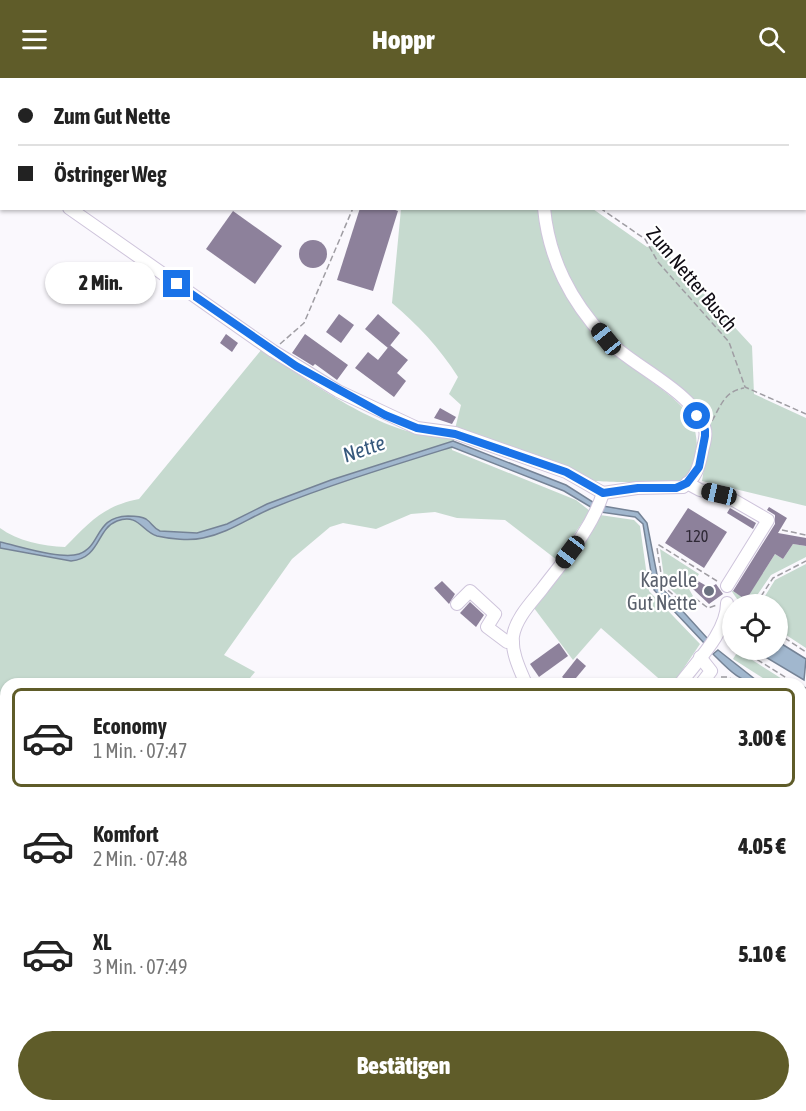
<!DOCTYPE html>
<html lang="de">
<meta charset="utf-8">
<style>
body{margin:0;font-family:"Asap Condensed",sans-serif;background:#f6f6f6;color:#222;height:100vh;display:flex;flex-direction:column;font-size:22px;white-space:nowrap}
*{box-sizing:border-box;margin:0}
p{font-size:20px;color:#767676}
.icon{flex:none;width:33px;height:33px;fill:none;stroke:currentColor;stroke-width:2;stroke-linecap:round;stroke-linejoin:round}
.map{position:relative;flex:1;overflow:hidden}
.details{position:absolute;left:0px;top:600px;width:807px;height:434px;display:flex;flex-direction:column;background:#fff;border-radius:18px 18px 0 0;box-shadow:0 2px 4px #0004}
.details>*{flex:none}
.banner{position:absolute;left:0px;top:0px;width:807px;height:132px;box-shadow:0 2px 4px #0004;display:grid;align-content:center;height:132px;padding:0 18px;background:#fff}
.buttons{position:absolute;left:722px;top:516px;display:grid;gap:12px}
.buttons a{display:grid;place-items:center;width:66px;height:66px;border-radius:50%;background:#fff;box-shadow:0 2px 4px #0004;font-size:30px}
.end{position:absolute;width:27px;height:27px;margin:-14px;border:8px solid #1a73e8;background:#fff;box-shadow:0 0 0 3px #fff}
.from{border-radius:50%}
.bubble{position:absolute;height:42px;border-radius:21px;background:#fff;box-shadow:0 2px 4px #0004;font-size:20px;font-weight:800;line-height:42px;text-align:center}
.car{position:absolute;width:18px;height:36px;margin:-18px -9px;border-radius:8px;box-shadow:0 0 4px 2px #0007;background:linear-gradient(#222 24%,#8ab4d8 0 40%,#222 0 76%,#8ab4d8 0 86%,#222 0)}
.banner b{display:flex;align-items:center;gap:21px;height:57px;font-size:22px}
.banner b+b{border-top:2px solid #e0e0e0}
.banner i{width:15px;height:15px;background:#222}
ul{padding:10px 0 0;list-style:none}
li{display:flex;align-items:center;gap:18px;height:99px;margin:0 12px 9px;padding:0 6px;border:3px solid transparent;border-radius:9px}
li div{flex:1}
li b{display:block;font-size:22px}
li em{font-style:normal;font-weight:800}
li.on{border-color:#5f5c29}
li>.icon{width:54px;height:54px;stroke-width:1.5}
.primary-button{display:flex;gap:12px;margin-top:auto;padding:12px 18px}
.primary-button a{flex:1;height:69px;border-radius:36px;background:#5f5c29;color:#fff;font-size:24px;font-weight:800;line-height:69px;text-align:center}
header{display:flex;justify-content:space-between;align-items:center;height:78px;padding:0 18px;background:#5f5c29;color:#fff;font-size:27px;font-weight:800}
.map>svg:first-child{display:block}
.green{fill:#c6dacf}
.water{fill:#a1b7ce;stroke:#758396;stroke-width:1.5}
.building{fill:#8d819b}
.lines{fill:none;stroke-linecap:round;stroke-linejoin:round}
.minor-casing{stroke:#cec4db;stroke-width:14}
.path{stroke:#9f9da3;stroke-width:1.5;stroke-dasharray:6 3;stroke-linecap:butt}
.minor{stroke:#fff;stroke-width:12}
.route{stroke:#1a73e8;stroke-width:8}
.worship-dot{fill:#6b7280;stroke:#fff;stroke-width:2}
.labels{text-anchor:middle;stroke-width:4.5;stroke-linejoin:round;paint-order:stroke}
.number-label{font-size:16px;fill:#2e2835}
.street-label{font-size:20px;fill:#0f0b13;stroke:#fff}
.worship-label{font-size:20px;fill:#5b616d;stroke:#fff;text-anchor:end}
.water-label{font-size:21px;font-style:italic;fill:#37597d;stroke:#fff}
</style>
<header><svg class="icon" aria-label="menu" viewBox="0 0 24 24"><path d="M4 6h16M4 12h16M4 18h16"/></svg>Hoppr<svg class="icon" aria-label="search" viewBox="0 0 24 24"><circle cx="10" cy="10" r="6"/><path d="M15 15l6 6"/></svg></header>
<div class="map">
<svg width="806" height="1033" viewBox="0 0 806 1033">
<rect width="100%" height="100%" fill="#faf8fd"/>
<g class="green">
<polygon points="0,0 530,0 530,1 2,2 1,75"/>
<path d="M401,131H540C547,199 582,247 634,290C649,303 670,315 683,330C694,342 697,356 697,372C696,383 693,398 681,403C673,406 606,404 595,403L455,351L461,327L449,316L458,299C439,269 418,247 392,225Z"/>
<polygon points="548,131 593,131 647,169 658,166 752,268 754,316 806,340 806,428 702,403 710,350 693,320 610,258 588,232 563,195"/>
<path d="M262,271C299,298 373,348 417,355C429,357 442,357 455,357L452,372L576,422L590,433L557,482L505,442L457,440L435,434L411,436L376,451L343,445L330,449L292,481L224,577L255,594L245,606H6V1028H801V993L806,987V1033H0V450C17,463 43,468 65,469C90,444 103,428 139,421Z"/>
<polygon points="600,437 634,442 640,448 649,513 700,566 673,606 665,606 601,550 573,582 534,530"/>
<path d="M793,466L806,468V479L771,497L751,526C739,526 737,521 731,512L746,521L775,476L783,481Z"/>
<polygon points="660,471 699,496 689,511 693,518 686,525 665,506"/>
<polygon points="806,486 806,570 777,551 777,526 760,526 775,502"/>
<polygon points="738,573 790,606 772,606 733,581"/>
<polygon points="801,638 806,639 806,792 801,789"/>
</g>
<g class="water">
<path d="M453,363L566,407L596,426L594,431L564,413L452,369C391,388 329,407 270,431C247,441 228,455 203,460C190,463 170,461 157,458C142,454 139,435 117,443C96,451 101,480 71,483L0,470V464C19,468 61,482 79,476C102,468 94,439 128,438C134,438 141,438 146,441C152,445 153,450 160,453L197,455L227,446L267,426L331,402Z"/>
<polygon points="603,428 638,434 647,445 659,507 708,561 705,566 654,512 643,446 635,439 600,434"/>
<polygon points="777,563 806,581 804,602 754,572 777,572"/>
<path d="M718,572L761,606C741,606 727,590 713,576Z"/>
</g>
<g class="building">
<polygon points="360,130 390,130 398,133 373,213 337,202"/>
<polygon points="233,133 282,168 255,206 206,171"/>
<circle cx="313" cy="176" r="14"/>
<polygon points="339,236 354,247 341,265 326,254"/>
<polygon points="378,236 400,255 388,270 365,251"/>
<polygon points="226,256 238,265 232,274 220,265"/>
<polygon points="305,256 348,287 337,302 315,286 313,288 292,275"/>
<polygon points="390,267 408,282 397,295 406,303 394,319 355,290 368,274 378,282"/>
<polygon points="440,330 456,339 452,346 434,340"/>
<polygon points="769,429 787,440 778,455 806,460 806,468 793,466 783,481 775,476 746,522 733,513 775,446 775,437 767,432"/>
<polygon points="688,430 727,454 704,490 665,465"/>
<polygon points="730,430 756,445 753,451 727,435"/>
<polygon points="442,503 455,516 449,526 434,510"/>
<polygon points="698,503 710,510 716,506 723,516 709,526 693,511"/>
<polygon points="470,524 484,537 476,549 460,535"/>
<polygon points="559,565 568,578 539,599 530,586"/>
<polygon points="577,580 586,588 571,606 562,599"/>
</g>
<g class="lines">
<g class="minor-casing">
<g id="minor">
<polyline points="547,2 547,0"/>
<polyline points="0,82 2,83"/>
<polyline points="69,130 273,273 338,313 417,350 455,355 566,394 603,415"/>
<path d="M544,130C549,182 571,223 605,260C631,288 697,315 705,352C707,358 703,368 702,374C699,389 696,400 683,409L637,410L603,415"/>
<polyline points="687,405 700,412 730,420 768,442 727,508"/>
<polyline points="457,526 470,513 495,536 487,549 507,564 513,564"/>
<polyline points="700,579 711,593 701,606"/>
<path d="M526,606C520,592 511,574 513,558C516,540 531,525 542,511C564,482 592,451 603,415"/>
<path d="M680,606C697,583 727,554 727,525"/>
<polyline points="801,794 806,797"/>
</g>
</g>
<g class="path">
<polyline points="600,130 645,161 658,184 729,264 745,309 806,336"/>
<polyline points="280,266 304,245 353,130"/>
<path d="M712,343C721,327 725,313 744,310"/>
<polyline points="782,452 806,457"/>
<polyline points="717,503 659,467 657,470 663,508 686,528 695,520 708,530 717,527"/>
<polyline points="756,526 773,500 806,483"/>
<polyline points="777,555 806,574"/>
<polyline points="726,560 732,565"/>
<polyline points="742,572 796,606"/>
<polyline points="721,599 727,599 742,606"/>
<polyline points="801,608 806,610"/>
<polyline points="0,623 6,626"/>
<polyline points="801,632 806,633"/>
<polyline points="0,706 6,708"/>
<polyline points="801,723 806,718"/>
<polyline points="0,958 6,954"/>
<polyline points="0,993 6,1002"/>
<polyline points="23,1028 27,1033"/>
<polyline points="376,1028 380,1033"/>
<polyline points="418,1028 421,1033"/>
<polyline points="594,1028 599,1033"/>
<polyline points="735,1028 743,1033"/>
</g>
<use href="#minor" class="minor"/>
</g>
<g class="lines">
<polyline class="route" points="177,206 296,288 385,337 417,350 455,356 566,394 603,415 638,410 676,410 687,405 699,389 705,358 705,352 697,338"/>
</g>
<circle class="worship-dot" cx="709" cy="513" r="6"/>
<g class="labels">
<g class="number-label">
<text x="697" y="464">120</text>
</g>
<g class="street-label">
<text transform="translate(692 201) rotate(50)" y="7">Zum Netter Busch</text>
</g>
<g class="worship-label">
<text x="697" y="509">Kapelle<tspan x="697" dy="23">Gut Nette</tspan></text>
</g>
<g class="water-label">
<text transform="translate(364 371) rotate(-19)" y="7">Nette</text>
</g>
</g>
</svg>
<div class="buttons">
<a><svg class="icon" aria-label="locate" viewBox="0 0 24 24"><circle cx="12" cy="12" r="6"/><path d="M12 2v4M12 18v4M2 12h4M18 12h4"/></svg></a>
</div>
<i class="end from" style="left:697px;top:338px"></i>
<i class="end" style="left:177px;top:206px"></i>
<div class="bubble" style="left:45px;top:184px;width:111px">2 Min.</div>
<i class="car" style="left:606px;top:261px;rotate:321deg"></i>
<i class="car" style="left:719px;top:416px;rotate:283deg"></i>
<i class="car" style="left:570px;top:474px;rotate:217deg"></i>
<div class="banner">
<b><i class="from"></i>Zum Gut Nette</b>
<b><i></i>Östringer Weg</b>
</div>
<section class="details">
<ul>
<li class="on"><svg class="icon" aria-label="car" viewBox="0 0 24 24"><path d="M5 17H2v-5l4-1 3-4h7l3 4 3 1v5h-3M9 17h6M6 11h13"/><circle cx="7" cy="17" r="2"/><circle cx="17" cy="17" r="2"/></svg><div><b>Economy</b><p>1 Min. · 07:47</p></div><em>3.00 €</em></li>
<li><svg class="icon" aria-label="car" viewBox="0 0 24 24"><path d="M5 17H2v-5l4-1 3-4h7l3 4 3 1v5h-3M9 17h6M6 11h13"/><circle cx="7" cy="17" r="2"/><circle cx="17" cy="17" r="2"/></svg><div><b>Komfort</b><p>2 Min. · 07:48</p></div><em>4.05 €</em></li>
<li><svg class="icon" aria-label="car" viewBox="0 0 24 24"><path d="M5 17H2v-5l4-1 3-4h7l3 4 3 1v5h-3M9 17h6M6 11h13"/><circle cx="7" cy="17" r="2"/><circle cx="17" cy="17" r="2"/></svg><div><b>XL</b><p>3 Min. · 07:49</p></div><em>5.10 €</em></li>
</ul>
<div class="primary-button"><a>Bestätigen</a></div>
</section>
</div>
